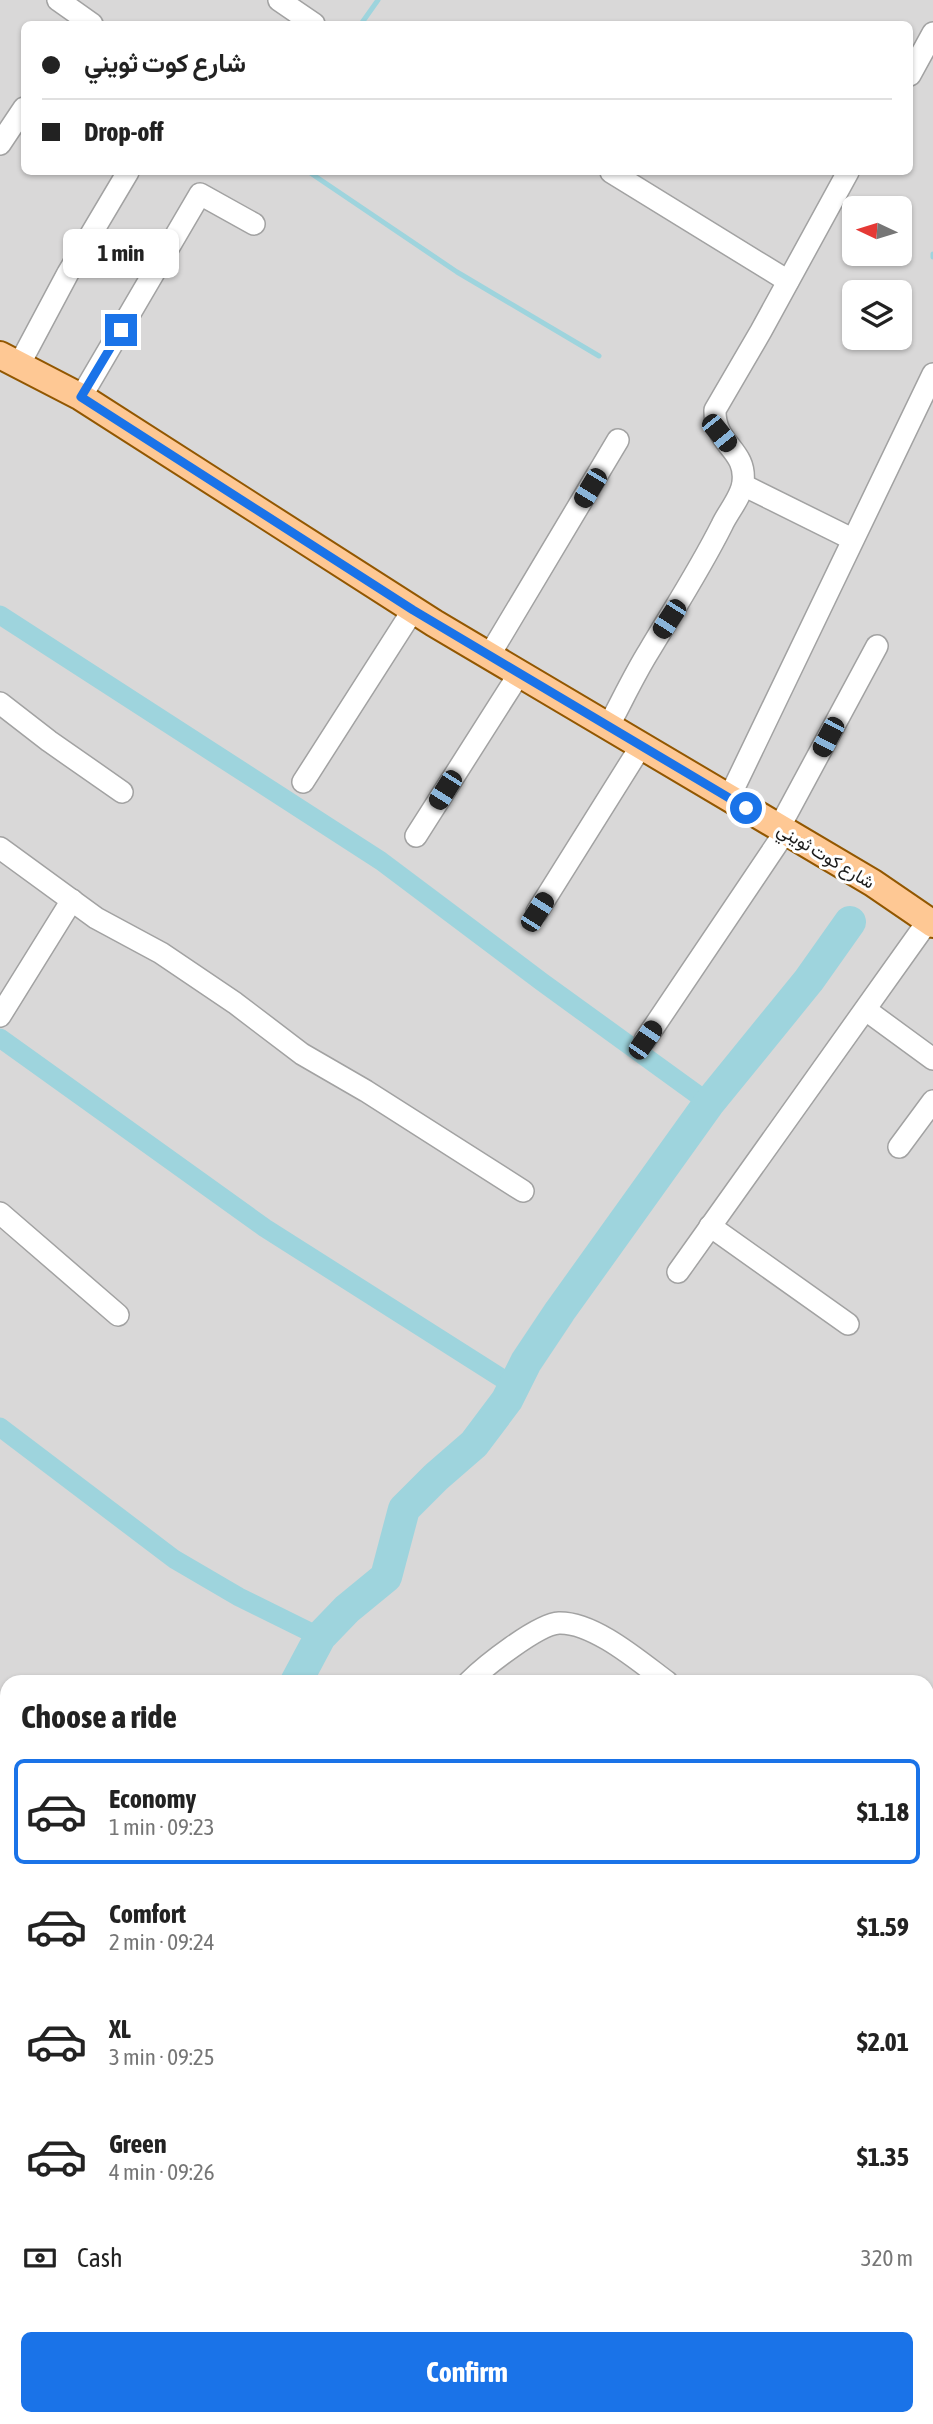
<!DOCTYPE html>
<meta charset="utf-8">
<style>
body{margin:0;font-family:"Asap Condensed",Vazirmatn,sans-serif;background:#f6f6f6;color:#222;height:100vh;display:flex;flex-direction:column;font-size:26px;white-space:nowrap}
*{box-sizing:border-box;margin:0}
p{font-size:23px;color:#767676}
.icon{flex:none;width:38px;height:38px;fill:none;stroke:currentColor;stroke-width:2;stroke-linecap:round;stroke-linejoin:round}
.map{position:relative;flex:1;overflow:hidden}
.drawer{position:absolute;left:0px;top:1675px;width:934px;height:751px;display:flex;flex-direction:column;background:#fff;border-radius:21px 21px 0 0;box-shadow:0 2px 5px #0004}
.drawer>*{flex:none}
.hud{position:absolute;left:21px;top:21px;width:892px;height:154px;border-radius:10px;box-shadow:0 2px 5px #0004;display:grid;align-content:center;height:154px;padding:0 21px;background:#fff}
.needle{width:46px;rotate:274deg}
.buttons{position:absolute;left:842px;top:196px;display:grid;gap:14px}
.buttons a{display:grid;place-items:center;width:70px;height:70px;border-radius:10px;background:#fff;box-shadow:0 2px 5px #0004;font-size:35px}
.end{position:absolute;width:32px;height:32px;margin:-16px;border:9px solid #1a73e8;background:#fff;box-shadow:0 0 0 4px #fff}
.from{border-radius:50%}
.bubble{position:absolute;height:49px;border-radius:10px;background:#fff;box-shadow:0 2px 5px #0004;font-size:23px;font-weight:700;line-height:49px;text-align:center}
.car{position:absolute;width:21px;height:42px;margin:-21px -10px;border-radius:9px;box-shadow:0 0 5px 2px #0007;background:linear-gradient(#222 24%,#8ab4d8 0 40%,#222 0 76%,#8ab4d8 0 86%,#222 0)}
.hud b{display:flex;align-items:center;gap:24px;height:66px;font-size:26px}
.hud b+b{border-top:2px solid #e0e0e0}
.hud i{width:18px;height:18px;background:#222}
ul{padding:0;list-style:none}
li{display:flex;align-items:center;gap:21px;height:105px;margin:0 14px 10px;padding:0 7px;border:4px solid transparent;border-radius:10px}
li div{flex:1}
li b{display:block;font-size:26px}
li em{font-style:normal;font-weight:700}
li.active{border-color:#1a73e8}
li>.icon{width:63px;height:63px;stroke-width:1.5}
h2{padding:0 21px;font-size:32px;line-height:84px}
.pay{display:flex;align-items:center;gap:18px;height:77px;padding:0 21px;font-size:26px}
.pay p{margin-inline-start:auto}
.button{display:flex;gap:14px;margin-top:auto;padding:14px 21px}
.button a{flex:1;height:80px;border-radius:10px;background:#1a73e8;color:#fff;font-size:28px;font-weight:700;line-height:80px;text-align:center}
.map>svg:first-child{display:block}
.residential{fill:#d9d8d8;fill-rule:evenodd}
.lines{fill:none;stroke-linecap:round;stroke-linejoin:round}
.stream{stroke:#9ed4dd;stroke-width:5}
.canal{stroke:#9ed4dd;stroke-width:19}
.river{stroke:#9ed4dd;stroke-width:32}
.minor-casing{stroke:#a2a2a2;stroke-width:24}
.major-casing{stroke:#925700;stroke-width:30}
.minor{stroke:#fff;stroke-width:21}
.major{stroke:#fec894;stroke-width:26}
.route{stroke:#1a73e8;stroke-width:9}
.labels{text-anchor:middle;stroke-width:6;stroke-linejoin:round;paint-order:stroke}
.street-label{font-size:18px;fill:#1b1b1b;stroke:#fff}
</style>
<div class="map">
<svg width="933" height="2424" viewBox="0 0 933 2424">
<rect width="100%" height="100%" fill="#ede8e0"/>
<path class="residential" d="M0,0H933V2424H0ZM24,24H910V172H24ZM854,208H900V254H854ZM854,292H900V338H854ZM7,1682H928V2418H7Z"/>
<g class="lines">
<g class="stream">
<polyline points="361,24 378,0"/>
<polyline points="309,172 457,272 599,356"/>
<polyline points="933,254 933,257"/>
</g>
<g class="canal">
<polyline points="0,615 381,861 542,982 709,1103"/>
<polyline points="0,1038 265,1228 514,1386"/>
<polyline points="0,1427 174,1559 239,1597 320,1637"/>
</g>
<g class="river">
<polyline points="296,1682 320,1637 347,1609 386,1577 404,1509 436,1477 474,1444 507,1400 526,1362 560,1311 709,1103 809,980 850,922"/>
<polyline points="0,2097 7,2088"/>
</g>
<g class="minor-casing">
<g id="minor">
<polyline points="58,0 92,24"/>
<polyline points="279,0 314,24"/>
<polyline points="910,75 933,33"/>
<polyline points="0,144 24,108"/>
<polyline points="611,172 788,281"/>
<polyline points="19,365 68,273 128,172"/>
<polyline points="81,397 200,194 254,224"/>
<polyline points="743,485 852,539"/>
<polyline points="489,656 618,440"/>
<polyline points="0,703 49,741 122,792"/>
<path d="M608,727C622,701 634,675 649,651C674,609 700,569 722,525C728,512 742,496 743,482C747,449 714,445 715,410L761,331L848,172"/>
<polyline points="303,782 413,610"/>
<polyline points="729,798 933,374"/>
<polyline points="779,828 877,646"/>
<polyline points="416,836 519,674"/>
<polyline points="0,848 96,918 161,953 235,1003 302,1054 366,1091 523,1191"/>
<polyline points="537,912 641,746"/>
<polyline points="866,1010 933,1059"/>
<polyline points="0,1016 72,900"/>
<polyline points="645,1040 785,832"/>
<polyline points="899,1147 933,1101"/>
<polyline points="0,1213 118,1315"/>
<polyline points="710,1226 848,1324"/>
<polyline points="678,1272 928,921"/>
<path d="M469,1682C485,1666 538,1624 559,1623C594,1622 640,1662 667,1682"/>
<polyline points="928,1859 933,1862"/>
<polyline points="928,1922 933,1914"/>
<polyline points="0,2163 7,2168"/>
<polyline points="928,2203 933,2207"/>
<polyline points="152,2418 160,2424"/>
<polyline points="616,2418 623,2423"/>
<polyline points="688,2418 696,2424"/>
<polyline points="911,2418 918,2424"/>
<polyline points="385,2420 385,2418"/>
<polyline points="62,2424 66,2418"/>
</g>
</g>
<g class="major-casing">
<polyline id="major" points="0,355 81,397 434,623 873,883 933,924"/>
</g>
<use href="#minor" class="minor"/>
<use href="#major" class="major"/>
</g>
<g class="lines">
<polyline class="route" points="121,330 81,397 413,610 746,808"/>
</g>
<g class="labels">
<g class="street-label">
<text transform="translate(826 856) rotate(31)" y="6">شارع كوت ثويني</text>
</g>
</g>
</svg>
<div class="buttons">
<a><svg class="needle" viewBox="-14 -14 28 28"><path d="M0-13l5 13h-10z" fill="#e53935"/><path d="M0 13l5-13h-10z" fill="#767676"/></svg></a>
<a><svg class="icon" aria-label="layers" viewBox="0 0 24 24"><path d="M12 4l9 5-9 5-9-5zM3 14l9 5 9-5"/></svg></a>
</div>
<i class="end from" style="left:746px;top:808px"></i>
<i class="end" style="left:121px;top:330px"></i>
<div class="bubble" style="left:63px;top:229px;width:116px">1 min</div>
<i class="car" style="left:719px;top:433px;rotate:141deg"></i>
<i class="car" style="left:590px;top:488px;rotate:211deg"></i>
<i class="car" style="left:669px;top:619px;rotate:213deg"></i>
<i class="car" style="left:828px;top:737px;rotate:208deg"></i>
<i class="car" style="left:445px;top:790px;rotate:212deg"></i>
<i class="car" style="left:537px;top:912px;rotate:32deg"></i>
<i class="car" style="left:645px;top:1040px;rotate:34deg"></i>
<div class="hud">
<b><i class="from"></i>شارع كوت ثويني</b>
<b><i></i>Drop-off</b>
</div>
<section class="drawer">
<h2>Choose a ride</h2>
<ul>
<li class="active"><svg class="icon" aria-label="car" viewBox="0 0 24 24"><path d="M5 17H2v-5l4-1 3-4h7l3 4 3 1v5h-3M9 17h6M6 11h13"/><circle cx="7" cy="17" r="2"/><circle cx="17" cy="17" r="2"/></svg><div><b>Economy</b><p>1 min · 09:23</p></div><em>$1.18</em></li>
<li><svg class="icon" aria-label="car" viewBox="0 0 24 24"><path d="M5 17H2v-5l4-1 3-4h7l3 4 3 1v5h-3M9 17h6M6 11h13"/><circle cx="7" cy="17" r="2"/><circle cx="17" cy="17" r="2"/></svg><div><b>Comfort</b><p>2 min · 09:24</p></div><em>$1.59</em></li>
<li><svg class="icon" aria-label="car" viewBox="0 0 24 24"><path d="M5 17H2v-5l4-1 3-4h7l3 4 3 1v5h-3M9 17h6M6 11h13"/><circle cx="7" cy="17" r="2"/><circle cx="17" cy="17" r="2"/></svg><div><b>XL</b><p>3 min · 09:25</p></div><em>$2.01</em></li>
<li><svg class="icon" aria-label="car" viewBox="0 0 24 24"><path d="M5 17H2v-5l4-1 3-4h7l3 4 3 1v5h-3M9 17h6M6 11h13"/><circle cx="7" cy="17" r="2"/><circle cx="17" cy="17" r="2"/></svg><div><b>Green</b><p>4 min · 09:26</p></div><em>$1.35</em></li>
</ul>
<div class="pay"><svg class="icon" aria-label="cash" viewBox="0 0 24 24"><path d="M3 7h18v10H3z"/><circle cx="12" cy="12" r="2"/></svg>Cash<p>320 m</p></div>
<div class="button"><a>Confirm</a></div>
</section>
</div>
